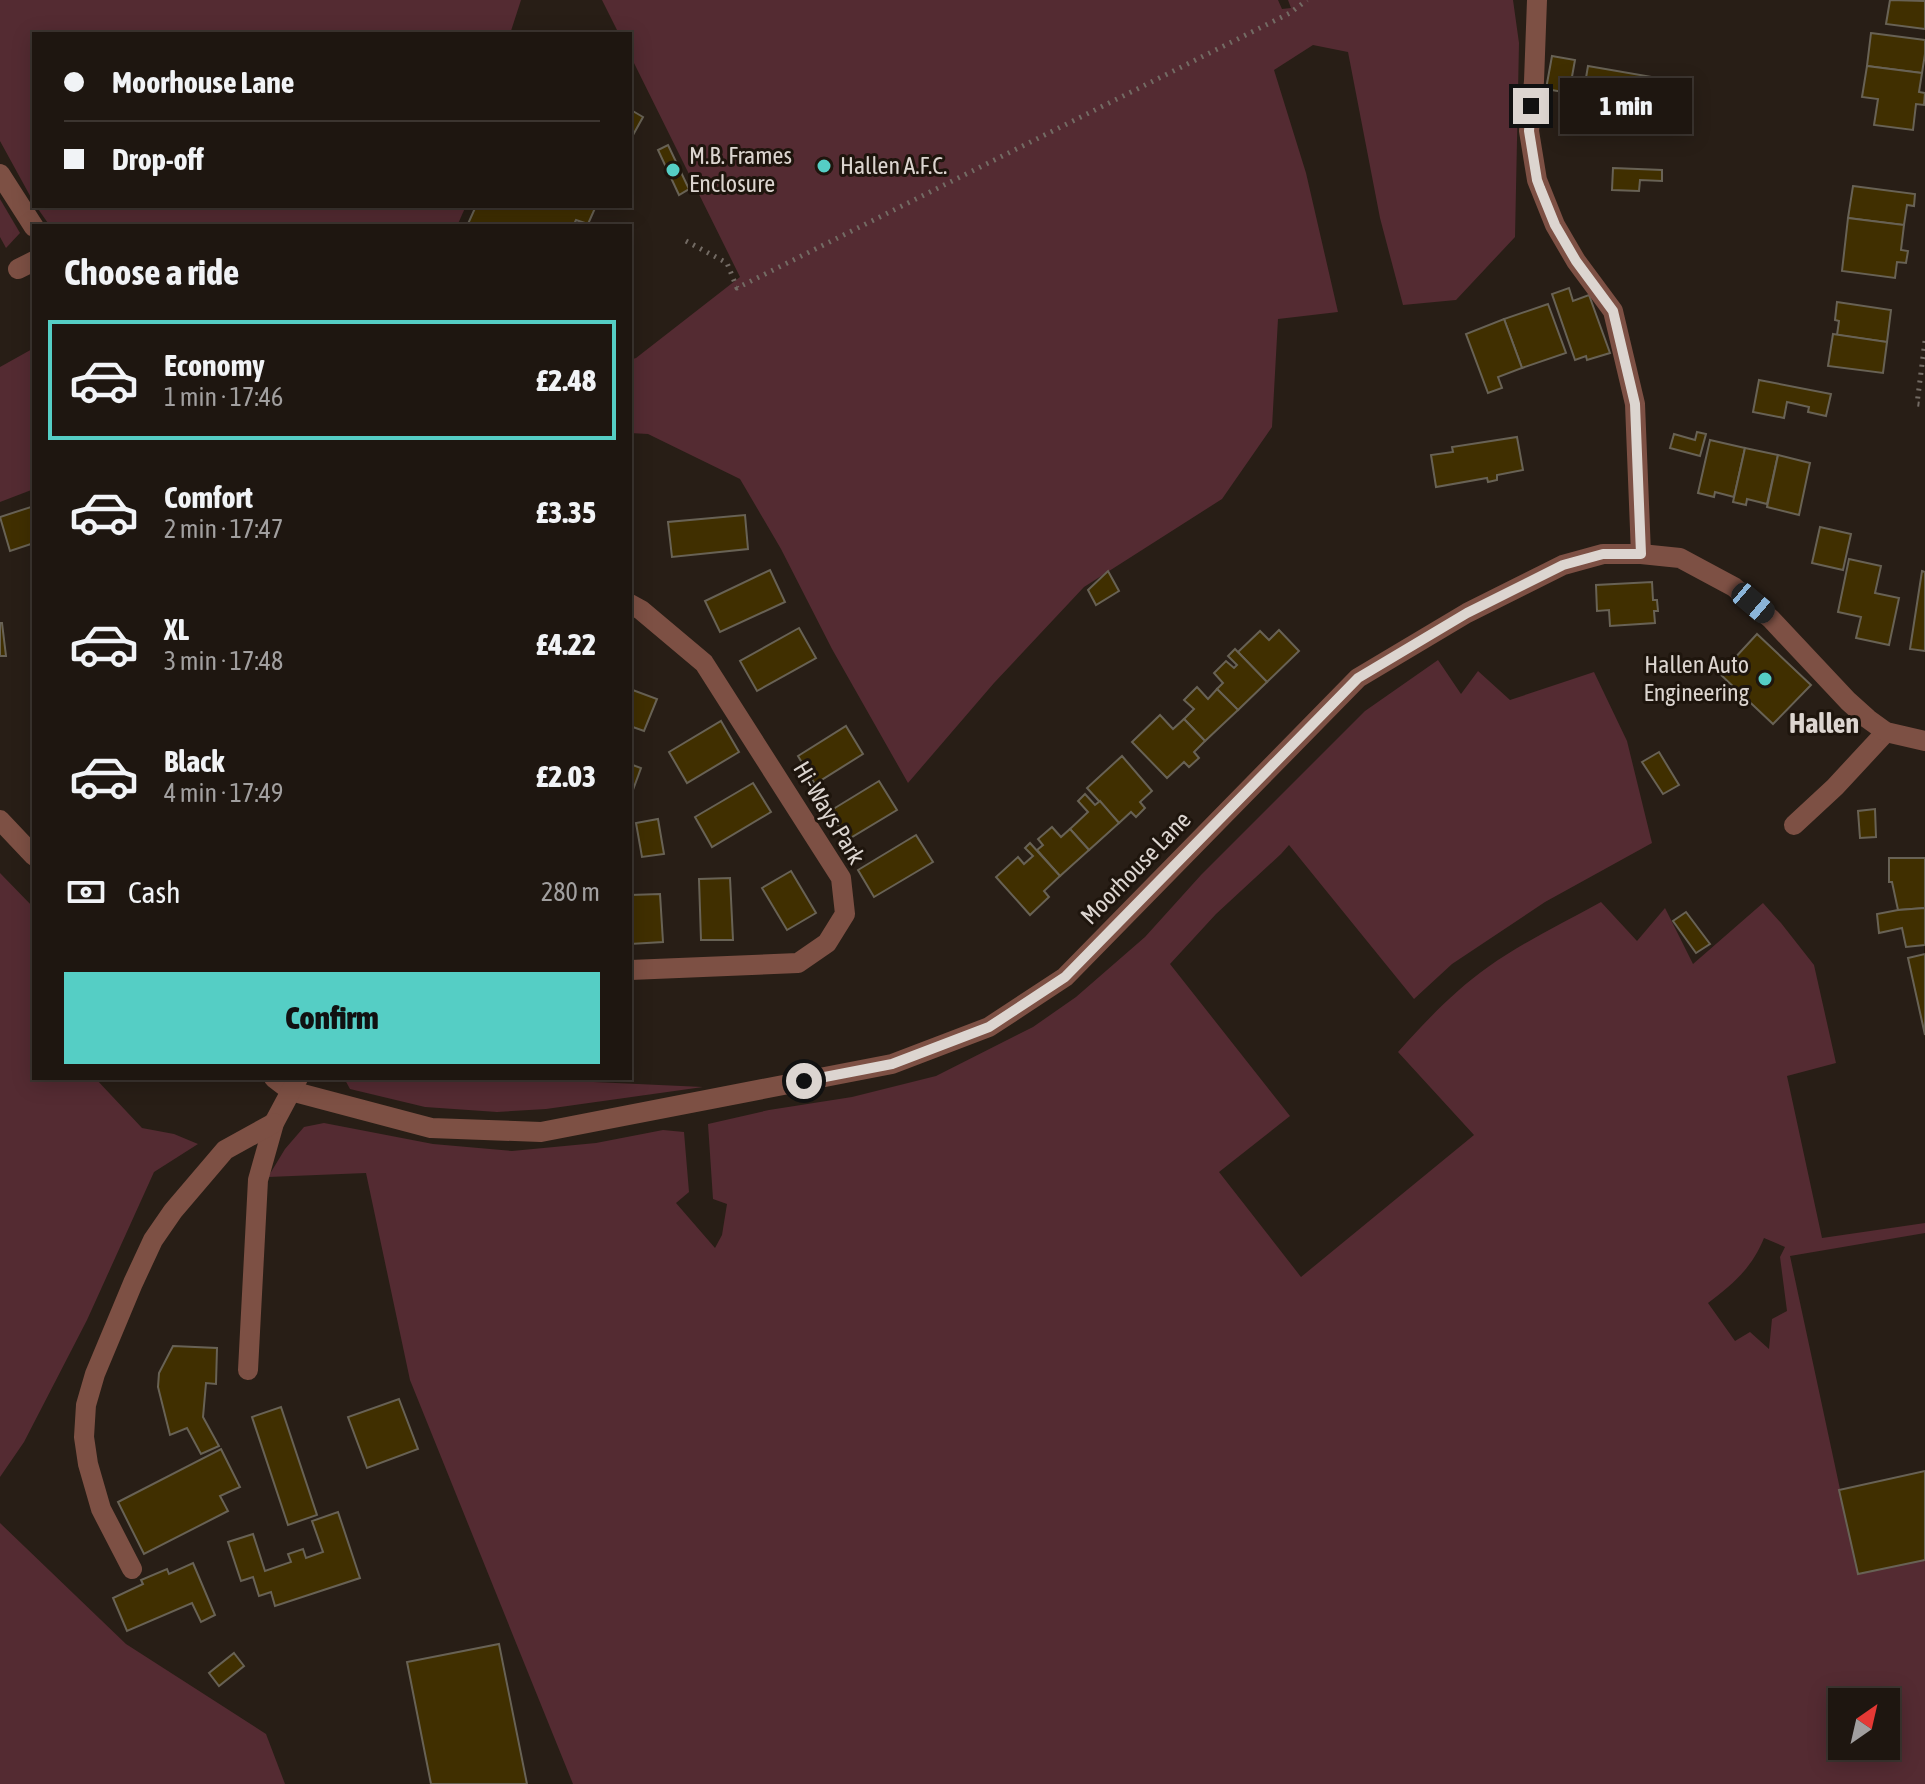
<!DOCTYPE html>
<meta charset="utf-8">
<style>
body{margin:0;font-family:"Asap Condensed",sans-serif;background:#2b231e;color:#f1f3f6;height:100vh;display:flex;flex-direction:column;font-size:30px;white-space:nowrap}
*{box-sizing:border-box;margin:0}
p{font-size:26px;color:#a19f9f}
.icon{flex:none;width:44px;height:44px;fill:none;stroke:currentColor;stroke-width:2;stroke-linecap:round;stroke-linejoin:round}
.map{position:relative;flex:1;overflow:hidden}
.panel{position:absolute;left:32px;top:224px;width:600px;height:856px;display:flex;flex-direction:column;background:#1e1610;border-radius:0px;box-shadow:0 4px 20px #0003,0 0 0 2px #3c3530}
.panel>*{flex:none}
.top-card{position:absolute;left:32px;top:32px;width:600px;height:176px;border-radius:0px;box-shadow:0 4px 20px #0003,0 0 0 2px #3c3530;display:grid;align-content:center;height:176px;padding:0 32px;background:#1e1610}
.needle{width:52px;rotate:34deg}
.fabs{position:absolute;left:1828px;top:1688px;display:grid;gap:16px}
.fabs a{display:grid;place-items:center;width:72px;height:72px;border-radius:0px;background:#1e1610;box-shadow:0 4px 20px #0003,0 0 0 2px #3c3530;font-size:40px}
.end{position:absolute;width:36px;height:36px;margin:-18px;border:10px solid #dcd5d0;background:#111;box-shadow:0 0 0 4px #111}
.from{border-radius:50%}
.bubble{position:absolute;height:56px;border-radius:0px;background:#1e1610;box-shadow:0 4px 20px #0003,0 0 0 2px #3c3530;font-size:26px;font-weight:800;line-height:56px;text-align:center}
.car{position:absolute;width:24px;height:48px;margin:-24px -12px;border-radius:10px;box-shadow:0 0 6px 2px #0007;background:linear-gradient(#222 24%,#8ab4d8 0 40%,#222 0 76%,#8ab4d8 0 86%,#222 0)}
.top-card b{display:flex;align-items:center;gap:28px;height:76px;font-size:30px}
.top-card b+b{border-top:2px solid #3c3530}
.top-card i{width:20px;height:20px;background:#f1f3f6}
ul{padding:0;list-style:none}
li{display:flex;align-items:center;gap:24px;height:120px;margin:0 16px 12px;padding:0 16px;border:4px solid transparent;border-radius:0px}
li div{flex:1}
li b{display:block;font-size:30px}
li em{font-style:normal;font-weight:800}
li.active{border-color:#55cec5}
li>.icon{width:72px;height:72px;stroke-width:1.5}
h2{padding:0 32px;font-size:36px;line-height:96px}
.pay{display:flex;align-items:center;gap:20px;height:88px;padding:0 32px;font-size:30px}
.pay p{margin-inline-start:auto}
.cta{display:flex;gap:16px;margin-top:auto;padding:16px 32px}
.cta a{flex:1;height:92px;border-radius:0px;background:#55cec5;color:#111;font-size:32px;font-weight:800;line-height:92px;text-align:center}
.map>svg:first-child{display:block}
.green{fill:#542b32;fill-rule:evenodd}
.building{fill:#402f00;stroke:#686255;stroke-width:2}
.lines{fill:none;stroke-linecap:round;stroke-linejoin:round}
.path{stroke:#736b64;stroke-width:5;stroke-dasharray:2 6;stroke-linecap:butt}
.minor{stroke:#7d5044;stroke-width:20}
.route{stroke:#dcd5d0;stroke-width:10}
.poi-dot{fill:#55cec5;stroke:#1e150d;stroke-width:3}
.labels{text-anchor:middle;stroke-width:6;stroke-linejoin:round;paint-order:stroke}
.poi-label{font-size:24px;fill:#dcd5d0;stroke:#1e150d;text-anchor:start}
.street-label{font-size:24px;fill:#dcd5d0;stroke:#1e150d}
.quarter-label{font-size:28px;font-weight:bold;fill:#dcd5d0;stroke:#1e150d}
</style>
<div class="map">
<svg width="1925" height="1784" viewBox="0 0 1925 1784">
<rect width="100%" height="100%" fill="#281e16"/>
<g class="green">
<polygon points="0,0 521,0 510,34 34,34 34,203 0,141"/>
<polygon points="602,0 1278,0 1282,9 1291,8 1288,0 1513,0 1519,43 1515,237 1456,300 1403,305 1380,218 1348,52 1313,45 1274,70 1306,173 1338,312 1278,319 1272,427 1222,499 1084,587 994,683 908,783 832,649 781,549 740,479 648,434 630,433 630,360 636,358 740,277 630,55 630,34 619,34"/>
<polygon points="0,199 20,233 6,248 0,237"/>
<polygon points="36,206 458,206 465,208 457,226 50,226"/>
<polygon points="34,348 34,489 0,502 0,367"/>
<path d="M1438,660L1461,694L1478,671L1510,700L1594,672L1627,741L1652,843L1545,902L1452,964L1414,999L1289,845L1281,854L1216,914L1170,964L1290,1116L1219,1172L1301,1277L1474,1135L1398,1052C1426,1021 1454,991 1488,967C1523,942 1563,923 1601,902L1637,941L1665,908L1693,964L1763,903L1781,923L1814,965L1836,1063L1787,1076L1822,1238L1925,1223V1233L1790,1256L1858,1573L1925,1560V1784H573L410,1380L366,1173L268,1177L285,1149L304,1127L324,1123L433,1144L512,1151L596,1143L663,1130L684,1132L689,1192L676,1203L715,1248L722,1235L727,1204L713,1199L708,1124L769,1110L852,1097L936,1076L1033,1027L1076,997L1145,937L1201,875L1365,711ZM1764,1238L1785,1247L1780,1257L1787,1311L1772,1319L1769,1349L1750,1332L1735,1341L1708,1303C1733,1284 1752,1268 1764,1238ZM1842,1702H1886V1746H1842Z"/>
<polygon points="0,873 34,908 34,1078 95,1078 142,1128 174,1134 198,1144 154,1172 87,1320 24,1442 0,1477"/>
<polygon points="344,1078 563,1078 572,1081 703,1087 546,1109 497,1112 425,1107 350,1089"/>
<polygon points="0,1523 126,1644 266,1734 285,1784 0,1784"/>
</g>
<g class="building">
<polygon points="1890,0 1925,1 1925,29 1886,24"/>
<polygon points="1871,33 1925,40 1925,54 1922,73 1867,66"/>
<polygon points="1552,56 1575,60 1569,93 1546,89"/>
<polygon points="1588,66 1652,77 1645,117 1629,114 1628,123 1615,121 1617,114 1581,107"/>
<polygon points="1867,66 1922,73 1919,92 1925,93 1924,105 1916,104 1913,130 1874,125 1878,99 1862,97"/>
<polygon points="631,110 643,117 633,135 630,133"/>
<polygon points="668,145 689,189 679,195 658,150"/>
<polygon points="1613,168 1662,170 1662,181 1640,180 1639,191 1612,190"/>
<polygon points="1853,186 1915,194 1914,206 1907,205 1904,225 1848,218"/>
<polygon points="476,206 596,206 588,224 576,220 573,226 467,226"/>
<polygon points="1848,218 1904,225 1901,250 1908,251 1906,263 1897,262 1895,278 1842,271"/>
<polygon points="1569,288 1573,301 1589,295 1610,353 1587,360 1586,356 1575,360 1552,294"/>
<polygon points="1837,302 1891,310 1887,342 1837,335 1839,321 1835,320"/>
<polygon points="1548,304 1566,353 1522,368 1504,319"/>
<polygon points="1504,319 1522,368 1498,377 1502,388 1488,393 1466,334"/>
<polygon points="1833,334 1887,342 1883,373 1828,366"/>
<polygon points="1759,380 1831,394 1826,416 1808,412 1809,407 1787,402 1784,418 1753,412"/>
<polygon points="1697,432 1706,434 1700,456 1670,448 1674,434 1695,440"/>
<polygon points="1517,437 1523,470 1497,475 1497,480 1488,482 1487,478 1436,487 1431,455 1453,452 1452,447"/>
<polygon points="1710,440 1745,448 1734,497 1715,492 1714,497 1698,493"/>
<polygon points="1745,448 1778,455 1767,504 1747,499 1746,505 1733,502"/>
<polygon points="1778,455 1810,463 1799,515 1767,507"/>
<polygon points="34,506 34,543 10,551 0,517"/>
<polygon points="745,515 748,549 672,557 668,522"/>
<polygon points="1820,527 1851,534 1843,570 1812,563"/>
<polygon points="1849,559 1881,566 1875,593 1899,598 1889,645 1856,638 1861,617 1838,612"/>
<polygon points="770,570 785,602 720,632 705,601"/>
<polygon points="1108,571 1119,591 1096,605 1088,590"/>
<polygon points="1922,571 1925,572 1925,651 1910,649"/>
<polygon points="1652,582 1653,600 1657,600 1658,611 1654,611 1655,623 1610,626 1609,610 1597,611 1596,585"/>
<polygon points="0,623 2,623 6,656 0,656"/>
<polygon points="799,628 816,658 757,691 740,661"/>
<polygon points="1279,630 1299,651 1267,682 1238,652 1260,631 1269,640"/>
<polygon points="1757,634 1811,685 1773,724 1720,674"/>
<polygon points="1235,649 1267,682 1238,710 1217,689 1223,683 1214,673 1226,661 1234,668 1237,665 1228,656"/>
<polygon points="1197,687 1208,699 1217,689 1238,710 1205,741 1184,719 1194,709 1184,700"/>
<polygon points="630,689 657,699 644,731 630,726"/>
<polygon points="1160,715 1173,729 1184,719 1205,741 1194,752 1199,758 1189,767 1184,762 1167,778 1132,742"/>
<polygon points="721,721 739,752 687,783 669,752"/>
<polygon points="846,726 863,754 815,784 798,756"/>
<polygon points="1659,752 1679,785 1663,794 1642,762"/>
<polygon points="1122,756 1152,791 1140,802 1145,808 1136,817 1131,812 1119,823 1087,788"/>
<polygon points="630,764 641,768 630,798"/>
<polygon points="879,781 897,810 847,840 830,811"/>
<polygon points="753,783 771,812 712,847 695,817"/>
<polygon points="1085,794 1095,805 1100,801 1119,823 1089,850 1070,829 1088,812 1078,801"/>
<polygon points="1875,809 1876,837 1860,838 1858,811"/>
<polygon points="658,819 664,854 642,857 636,823"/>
<polygon points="1052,827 1061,837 1070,829 1089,850 1060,876 1037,850 1043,845 1038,839"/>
<polygon points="916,835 933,862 874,897 858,870"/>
<polygon points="1030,843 1060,876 1044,891 1049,897 1030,915 996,877 1018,857 1024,864 1033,856 1025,848"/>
<polygon points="1889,858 1925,858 1925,908 1898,910 1892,882 1889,882"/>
<polygon points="791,871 816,913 787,930 762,888"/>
<polygon points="730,878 733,940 701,940 699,879"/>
<polygon points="660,894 663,942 630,944 630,895"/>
<polygon points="1925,908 1925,945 1906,947 1902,928 1879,933 1877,914 1898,910"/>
<polygon points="1686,912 1710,944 1696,953 1673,921"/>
<polygon points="1925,954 1925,1035 1908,958"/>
<polygon points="173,1346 217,1348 216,1384 206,1383 203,1417 219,1446 201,1454 187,1428 170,1435 158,1387 159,1373"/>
<polygon points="399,1399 418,1449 367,1468 348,1417"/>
<polygon points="281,1407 317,1515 288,1525 252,1417"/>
<polygon points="221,1449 240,1487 220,1496 228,1511 144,1554 118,1502"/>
<polygon points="1925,1471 1925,1560 1858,1574 1839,1490"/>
<polygon points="338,1512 360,1578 275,1606 271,1592 259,1596 253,1577 241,1581 228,1542 253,1534 265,1571 291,1562 288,1554 303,1549 306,1558 323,1552 312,1521"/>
<polygon points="193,1563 215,1615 201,1622 192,1603 127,1631 113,1598 143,1584 141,1580 167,1569 169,1574"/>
<polygon points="499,1644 527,1784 431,1784 407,1662"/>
<polygon points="234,1653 244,1666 219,1686 209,1673"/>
</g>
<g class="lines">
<g class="path">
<polyline points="686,241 727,263 737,288 1290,13 1307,0"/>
<polyline points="1925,341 1917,404 1925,405"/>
</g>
<g class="minor">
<polyline points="1537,0 1534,81 1529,131 1537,180 1555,225 1576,261 1613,311 1635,404 1641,554"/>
<polyline points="0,174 34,227"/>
<polyline points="18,269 34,261"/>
<polyline points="630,604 641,610 704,663 841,878 845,914 827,943 798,963 630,970"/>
<polyline points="0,820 34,856"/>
<polyline points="1794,825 1835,787 1886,732"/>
<polyline points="274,1078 291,1091 431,1128 541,1132 892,1064 989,1027 1065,977 1358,678 1467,613 1563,565 1603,554 1641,554 1680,558 1734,587 1771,619 1848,701 1868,719 1886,732 1925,741"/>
<polyline points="248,1370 258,1180 274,1123 298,1078"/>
<polyline points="132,1569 101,1509 88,1464 84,1437 86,1405 95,1374 133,1283 153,1240 173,1211 225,1150 274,1123"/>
</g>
</g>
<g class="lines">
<polyline class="route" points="804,1081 892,1064 989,1027 1065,977 1358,678 1467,613 1563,565 1603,554 1641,554 1635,404 1613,311 1576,261 1555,225 1540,188 1537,180 1529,131 1531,106"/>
</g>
<g class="poi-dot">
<circle cx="824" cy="166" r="8"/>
<circle cx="673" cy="170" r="8"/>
<circle cx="1765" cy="679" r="8"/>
</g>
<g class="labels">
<g class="poi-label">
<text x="689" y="164">M.B. Frames<tspan x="689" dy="28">Enclosure</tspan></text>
<text x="840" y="174">Hallen A.F.C.</text>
<text x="1749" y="673" text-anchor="end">Hallen Auto<tspan x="1749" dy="28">Engineering</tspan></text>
</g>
<g class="street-label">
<text transform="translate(829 813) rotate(59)" y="8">Hi-Ways Park</text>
<text transform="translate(1136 868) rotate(-46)" y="8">Moorhouse Lane</text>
</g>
<g class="quarter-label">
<text x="1824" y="733">Hallen</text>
</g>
</g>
</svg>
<div class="fabs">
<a><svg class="needle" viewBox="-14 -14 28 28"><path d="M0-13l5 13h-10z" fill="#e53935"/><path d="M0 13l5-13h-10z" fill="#a19f9f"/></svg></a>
</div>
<i class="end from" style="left:804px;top:1081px"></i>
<i class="end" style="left:1531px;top:106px"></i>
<div class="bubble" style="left:1560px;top:78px;width:132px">1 min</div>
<i class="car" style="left:1753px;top:603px;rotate:130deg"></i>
<div class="top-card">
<b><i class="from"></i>Moorhouse Lane</b>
<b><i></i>Drop-off</b>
</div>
<section class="panel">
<h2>Choose a ride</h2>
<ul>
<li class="active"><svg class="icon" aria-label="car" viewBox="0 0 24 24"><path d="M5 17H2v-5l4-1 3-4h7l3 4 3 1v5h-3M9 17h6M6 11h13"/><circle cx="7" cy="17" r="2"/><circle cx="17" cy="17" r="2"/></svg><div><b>Economy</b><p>1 min · 17:46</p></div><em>£2.48</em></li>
<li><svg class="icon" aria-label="car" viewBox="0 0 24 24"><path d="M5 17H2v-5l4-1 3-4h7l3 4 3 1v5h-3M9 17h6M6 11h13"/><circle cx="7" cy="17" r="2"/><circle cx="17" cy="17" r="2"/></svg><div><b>Comfort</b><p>2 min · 17:47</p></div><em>£3.35</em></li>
<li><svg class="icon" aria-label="car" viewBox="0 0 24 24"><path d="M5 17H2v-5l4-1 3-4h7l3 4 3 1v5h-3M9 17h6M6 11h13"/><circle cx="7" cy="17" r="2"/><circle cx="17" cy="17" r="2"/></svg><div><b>XL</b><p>3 min · 17:48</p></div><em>£4.22</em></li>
<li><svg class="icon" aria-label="car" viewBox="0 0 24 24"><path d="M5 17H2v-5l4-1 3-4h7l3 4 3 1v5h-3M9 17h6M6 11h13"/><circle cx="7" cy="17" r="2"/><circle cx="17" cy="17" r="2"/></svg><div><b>Black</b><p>4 min · 17:49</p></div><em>£2.03</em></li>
</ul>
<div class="pay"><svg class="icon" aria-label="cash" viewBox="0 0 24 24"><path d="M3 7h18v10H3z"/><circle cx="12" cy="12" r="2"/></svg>Cash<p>280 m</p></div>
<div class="cta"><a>Confirm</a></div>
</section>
</div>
